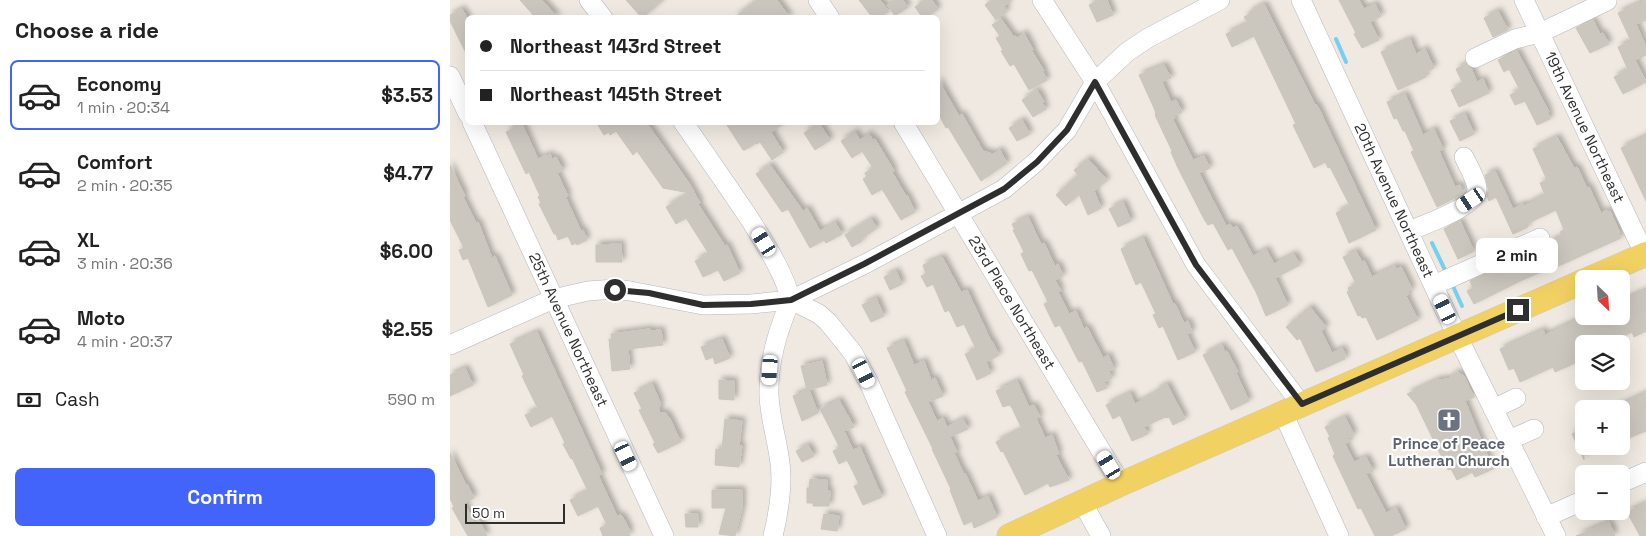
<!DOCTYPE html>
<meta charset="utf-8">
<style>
body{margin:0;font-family:"Space Grotesk",sans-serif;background:#f6f6f6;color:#222;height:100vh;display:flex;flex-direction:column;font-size:19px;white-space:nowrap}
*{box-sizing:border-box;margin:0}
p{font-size:16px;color:#767676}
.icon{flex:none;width:28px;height:28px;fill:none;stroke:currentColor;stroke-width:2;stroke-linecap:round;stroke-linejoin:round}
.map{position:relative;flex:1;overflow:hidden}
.side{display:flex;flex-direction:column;background:#fff;width:450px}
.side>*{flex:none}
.top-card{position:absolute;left:15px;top:15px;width:475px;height:110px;border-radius:8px;box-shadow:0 5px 20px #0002;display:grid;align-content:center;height:110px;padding:0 15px;background:#fff}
.needle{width:32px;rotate:155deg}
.fabs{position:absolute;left:1125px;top:270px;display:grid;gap:10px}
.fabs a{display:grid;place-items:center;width:55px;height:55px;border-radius:8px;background:#fff;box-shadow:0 5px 20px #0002;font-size:25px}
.scale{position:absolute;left:15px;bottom:12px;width:100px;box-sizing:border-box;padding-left:5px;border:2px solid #2e2e2e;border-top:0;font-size:14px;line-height:18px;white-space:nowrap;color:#2e2e2e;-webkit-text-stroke:4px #fff;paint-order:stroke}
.end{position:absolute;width:22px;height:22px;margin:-11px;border:6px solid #2e2e2e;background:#fff;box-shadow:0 0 0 2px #fff}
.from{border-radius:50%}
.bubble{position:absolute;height:35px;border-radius:8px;background:#fff;box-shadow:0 5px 20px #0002;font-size:16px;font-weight:700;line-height:35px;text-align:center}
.car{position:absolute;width:15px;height:30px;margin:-15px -8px;border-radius:6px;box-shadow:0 0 4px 1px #0007;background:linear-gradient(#fff 24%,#345 0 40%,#fff 0 76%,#345 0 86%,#fff 0)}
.top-card b{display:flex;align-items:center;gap:18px;height:48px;font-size:19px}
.top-card b+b{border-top:1px solid #e0e0e0}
.top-card i{width:12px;height:12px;background:#222}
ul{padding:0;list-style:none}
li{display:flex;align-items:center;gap:15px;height:70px;margin:0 10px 8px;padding:0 5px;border:2px solid transparent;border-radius:8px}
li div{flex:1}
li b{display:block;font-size:19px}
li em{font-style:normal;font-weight:700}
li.current{border-color:#4264fb}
li>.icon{width:45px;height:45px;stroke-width:1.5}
h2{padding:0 15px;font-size:22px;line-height:60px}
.pay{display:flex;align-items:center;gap:12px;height:55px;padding:0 15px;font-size:19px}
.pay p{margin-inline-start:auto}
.button{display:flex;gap:10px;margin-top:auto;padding:10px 15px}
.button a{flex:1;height:58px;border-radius:8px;background:#4264fb;color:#fff;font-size:20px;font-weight:700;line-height:58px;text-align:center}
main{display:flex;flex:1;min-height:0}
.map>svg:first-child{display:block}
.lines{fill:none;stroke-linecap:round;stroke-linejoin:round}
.stream{stroke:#75cff0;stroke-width:4}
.building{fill:#cbc7bf;stroke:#cbc5ba;filter:url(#shadow)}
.minor-casing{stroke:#b4b7c1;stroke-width:20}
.major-casing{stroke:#c9c9c9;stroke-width:25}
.minor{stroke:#fff;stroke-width:19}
.major{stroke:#f2d163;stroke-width:24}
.route{stroke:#2e2e2e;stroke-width:6}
.labels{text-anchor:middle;stroke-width:4.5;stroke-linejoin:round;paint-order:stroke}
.street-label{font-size:15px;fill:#2e2e2e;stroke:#fff}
.worship-label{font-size:15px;font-weight:bold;fill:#5b616d;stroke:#fff}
</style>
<main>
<section class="side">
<h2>Choose a ride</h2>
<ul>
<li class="current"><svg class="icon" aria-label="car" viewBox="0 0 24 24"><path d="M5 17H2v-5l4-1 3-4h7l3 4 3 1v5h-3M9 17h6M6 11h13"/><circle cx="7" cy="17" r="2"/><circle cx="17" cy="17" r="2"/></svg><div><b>Economy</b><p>1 min · 20:34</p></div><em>$3.53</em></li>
<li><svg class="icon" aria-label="car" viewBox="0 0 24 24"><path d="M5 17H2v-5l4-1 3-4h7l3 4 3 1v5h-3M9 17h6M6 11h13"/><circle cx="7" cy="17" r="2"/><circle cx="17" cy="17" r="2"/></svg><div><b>Comfort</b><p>2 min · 20:35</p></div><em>$4.77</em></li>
<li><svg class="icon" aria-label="car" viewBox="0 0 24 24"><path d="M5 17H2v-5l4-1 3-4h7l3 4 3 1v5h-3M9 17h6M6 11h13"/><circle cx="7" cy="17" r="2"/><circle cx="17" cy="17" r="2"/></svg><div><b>XL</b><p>3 min · 20:36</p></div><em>$6.00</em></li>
<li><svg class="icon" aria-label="car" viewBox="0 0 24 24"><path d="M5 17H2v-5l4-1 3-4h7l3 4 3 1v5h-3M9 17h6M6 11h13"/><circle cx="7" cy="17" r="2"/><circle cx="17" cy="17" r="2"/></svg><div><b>Moto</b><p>4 min · 20:37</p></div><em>$2.55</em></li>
</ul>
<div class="pay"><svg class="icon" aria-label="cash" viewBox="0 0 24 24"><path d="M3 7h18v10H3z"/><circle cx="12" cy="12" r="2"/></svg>Cash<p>590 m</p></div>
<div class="button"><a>Confirm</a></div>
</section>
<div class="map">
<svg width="1196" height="536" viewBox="0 0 1196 536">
<defs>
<filter id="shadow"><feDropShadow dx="3.5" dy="-3.5" stdDeviation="2.5" flood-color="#0004"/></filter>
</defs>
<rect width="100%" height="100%" fill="#efe9e1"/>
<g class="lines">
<g class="stream">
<polyline points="886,39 896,62"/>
<polyline points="982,243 995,270"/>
<polyline points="1002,284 1012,306"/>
</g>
</g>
<g class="building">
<polygon points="70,0 92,0 108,18 86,18"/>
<polygon points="176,0 213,0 192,18"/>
<polygon points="307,0 327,0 340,18 284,18"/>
<polygon points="409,0 430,0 439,11 430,18 423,18"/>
<polygon points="444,0 453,0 458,7 445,16 437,5"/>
<polygon points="474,0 482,0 488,9 476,18 473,18 465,7"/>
<polygon points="541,0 561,0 554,6 557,11 546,20 535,5"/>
<polygon points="649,0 657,0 663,15 647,22 639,5"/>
<polygon points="889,0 909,0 914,9 925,4 931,16 920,22 929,40 912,48 904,34 906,33"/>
<polygon points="1196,0 1196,20 1186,24 1196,47 1196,55 1185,60 1196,82 1173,94 1164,77 1178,70 1168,47 1181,41 1168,13"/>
<polygon points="814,4 865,105 866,104 869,109 926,230 899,243 886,213 900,206 880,167 878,168 875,162 864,168 843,125 846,124 804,36 782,47 776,34 798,23 794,17 800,14 799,12"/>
<polygon points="12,9 18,19 18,57 0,21 0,15"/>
<polygon points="1048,11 1058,30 1043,37 1034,18"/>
<polygon points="551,19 564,37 566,36 567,38 574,33 583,50 582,51 594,71 593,72 597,80 579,90 564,64 560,66 551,51 553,50 546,38 550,36 542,25"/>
<polygon points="1143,20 1150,34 1153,33 1159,44 1140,53 1126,28"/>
<polygon points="960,39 966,54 975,49 984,68 974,73 976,77 948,90 931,52"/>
<polygon points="1067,51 1099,112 1098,113 1100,119 1087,125 1075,101 1065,105 1060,95 1070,90 1059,69 1054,72 1048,60"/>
<polygon points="1016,64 1021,68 1027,82 1033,79 1039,93 1009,107 1001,90 1013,84 1006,69"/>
<polygon points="714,65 721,78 712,82 721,102 726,100 732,112 724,116 725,118 723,120 743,160 754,156 760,168 749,173 776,226 780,224 783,228 787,226 803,256 816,249 824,264 844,254 850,265 825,278 838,305 816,316 806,292 782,248 778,250 763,223 758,225 754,219 728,168 721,152 722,151 705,115 706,114 704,108 689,75"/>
<polygon points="488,80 509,116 512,114 533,151 543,154 550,150 557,163 531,181 498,127 496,128 488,113"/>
<polygon points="587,90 594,102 592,103 596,109 583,117 572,100"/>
<polygon points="955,94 973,135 984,129 993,149 989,151 1005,187 1010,185 1013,192 1003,199 987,207 961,152 964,151 955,131 953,131 947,118 944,119 937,102"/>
<polygon points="1015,114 1024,134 1010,141 1000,121"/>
<polygon points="572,120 580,134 567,141 559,128"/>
<polygon points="146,122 196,122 239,183 250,203 248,204 275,246 277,245 290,273 274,281 268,270 253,277 245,261 259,254 236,218 226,224 216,207 240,193 213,188 187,151 183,155 166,131 160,135 159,132 154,135"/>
<polygon points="275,122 336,122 321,132 333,152 322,160 310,142 307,144 306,143 295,150 293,150"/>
<polygon points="369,123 380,140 365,150 354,133"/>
<polygon points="72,124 88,159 96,155 97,156 100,154 102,159 106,157 113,170 107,173 118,196 116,198 131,231 133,230 137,240 127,245 126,243 122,245 118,236 108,240 106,234 104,234 89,204 91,203 88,197 90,196 79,172 76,174 56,132"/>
<polygon points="405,132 410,140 419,134 423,140 425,139 440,164 444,171 442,172 456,196 457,195 465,212 451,220 432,189 422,195 413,179 417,177 415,173 423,168 412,151 402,158 391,141"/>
<polygon points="1196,136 1196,201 1171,148"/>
<polygon points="1107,137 1124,168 1127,167 1137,188 1139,187 1151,213 1157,210 1158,212 1160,211 1170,233 1169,234 1171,238 1104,268 1103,267 1070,281 1024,304 1017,291 1023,288 1020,281 1095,248 1100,242 1112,236 1110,232 1114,230 1106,210 1076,224 1078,227 1063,234 1046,197 1039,201 1037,196 1038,189 1035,175 1045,171 1063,209 1073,204 1074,206 1095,195 1090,183 1097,180 1083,149"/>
<polygon points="638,159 657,180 644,191 651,208 638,215 629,194 616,206 606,195 628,175 624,170"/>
<polygon points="0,165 15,196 13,197 26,223 28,222 42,258 45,256 62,295 38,307 18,258 13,260 9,250 14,248 0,220"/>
<polygon points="320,165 353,211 357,208 370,231 385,222 392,234 376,243 374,240 360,248 338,209 332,212 306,174"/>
<polygon points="673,202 681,221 668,227 659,209"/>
<polygon points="578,217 591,244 594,243 605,266 608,264 613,276 605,280 611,291 608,292 619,314 626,311 634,329 637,327 653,358 658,355 664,369 659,371 662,378 654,382 657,388 647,392 632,361 629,362 610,325 605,327 594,304 598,302 582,270 579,271 571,254 574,252 563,230 565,230 562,224"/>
<polygon points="421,219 427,228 411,239 412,241 402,247 395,235"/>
<polygon points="1010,221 1024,251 1008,259 994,229"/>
<polygon points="693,238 723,304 725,304 734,323 738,321 742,332 737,334 745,352 728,360 713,326 709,328 703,315 706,314 691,282 686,285 671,249"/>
<polygon points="171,244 172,262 146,262 146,245"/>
<polygon points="906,251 912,262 914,260 922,277 945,266 947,269 951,267 962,289 958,291 959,294 956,296 968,320 927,340 916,317 912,318 910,315 908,316 897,292 899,291 898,288 906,284 893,257"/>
<polygon points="492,257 511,292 517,290 541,341 542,341 549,355 536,362 541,373 527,380 515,354 526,349 514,324 507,327 499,310 495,312 483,284 477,287 471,276 476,274 473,265"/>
<polygon points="446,271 452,284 440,290 434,277"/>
<polygon points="1196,290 1196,331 1184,337 1182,332 1156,344 1134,344 1134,359 1105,372 1103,367 1070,382 1064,368 1059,370 1050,349 1093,330 1095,335 1136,316 1171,316 1171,301"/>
<polygon points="426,298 434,316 421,322 412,305"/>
<polygon points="860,307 876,327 871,331 882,353 892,348 895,354 895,359 866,372 850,338 847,340 836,327"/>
<polygon points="200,329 200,331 211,330 213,345 178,349 180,369 162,371 159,339 162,339 161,334"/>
<polygon points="87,332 152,474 148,475 167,516 171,515 175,521 180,531 178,532 180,536 153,536 150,528 157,525 148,506 128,516 120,500 138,491 122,458 121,459 113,444 115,443 102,416 81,427 75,415 88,409 72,376 74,375 60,344"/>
<polygon points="272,339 280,358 265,364 263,357 256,360 251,347"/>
<polygon points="454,341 464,365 474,361 481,380 485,378 493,396 478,402 487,421 493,418 497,427 513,419 518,429 500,437 507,452 504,453 514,474 515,473 528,501 538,496 547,517 524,528 522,521 514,525 500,490 501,489 482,449 483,449 455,392 457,391 437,348"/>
<polygon points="772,345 775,352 777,351 788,372 786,373 799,401 781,410 753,355"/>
<polygon points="372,361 377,385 357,390 351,366"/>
<polygon points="15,368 23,385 0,396 0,375"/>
<polygon points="1007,372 1014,376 1024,397 1015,401 1043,469 1025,477 1022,472 1007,480 1001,469 998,470 966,404 957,394 987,380 998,379"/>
<polygon points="269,380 284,381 284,400 269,399"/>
<polygon points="567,381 579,407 584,405 590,417 586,418 595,438 602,435 609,454 606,455 619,480 600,487 598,483 575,495 553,451 551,452 546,442 572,429 561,406 559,405 553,407 546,391"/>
<polygon points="202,384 210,402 209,413 216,413 218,417 219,417 231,442 208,453 203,444 205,443 189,410 192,409 184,393"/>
<polygon points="717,384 735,419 723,425 719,417 716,418 715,417 694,427 698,434 682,441 670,415 663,419 656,405 680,393 685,404 707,392 706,390"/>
<polygon points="359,390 368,413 352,421 343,396"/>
<polygon points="1196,393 1196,431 1171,441 1171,410 1173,409 1162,409"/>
<polygon points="389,400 404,427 394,431 403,450 410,447 432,497 413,505 404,486 409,484 397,460 389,464 383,451 390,448 370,409"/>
<polygon points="895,417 904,435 898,438 900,441 895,444 904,462 916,457 923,471 916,474 936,513 946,508 956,529 941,536 925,536 911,508 908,509 883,456 885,454 878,438 880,437 875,427"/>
<polygon points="275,419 292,421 289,446 292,446 289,467 265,465 266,449 272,450"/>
<polygon points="1134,428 1134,460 1122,434"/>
<polygon points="358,445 364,456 352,462 346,451"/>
<polygon points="0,453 16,485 17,484 24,498 14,503 24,522 29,520 37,536 18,536 2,508 4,507 0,498"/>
<polygon points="360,479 377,480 377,491 380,491 379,506 363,506 363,503 357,503 357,488 359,488"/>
<polygon points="262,490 292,490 292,508 285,536 269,534 276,508 262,508"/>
<polygon points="1196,503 1196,536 1190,536 1177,512"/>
<polygon points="235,514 248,514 248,527 236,527"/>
<polygon points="374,514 389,516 387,531 371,529"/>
<polygon points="1159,522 1165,536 1126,536"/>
</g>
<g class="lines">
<g class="minor-casing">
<g id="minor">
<polyline points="139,0 153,18"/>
<polyline points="368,0 380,18"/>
<polyline points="592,0 645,82 746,265 851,404"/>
<path id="s1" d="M851,0L1000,321L1106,536"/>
<path id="s2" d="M1074,0L1195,255"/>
<polyline points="1025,58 1065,39 1090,33 1157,1"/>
<polyline points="0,76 18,114"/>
<path id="s3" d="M22,122L214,536"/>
<path d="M233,122C256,155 279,188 301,221C317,247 333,271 341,300L369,314L378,322L403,353L419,383L487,536"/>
<path id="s4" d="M453,122L671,484"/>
<path d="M959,231C973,225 1026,207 1027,190C1027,180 1018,166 1014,157"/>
<polyline points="984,285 1090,238"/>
<polyline points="0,345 103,299 138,291 165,289 180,291 253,305 301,304 341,300 415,264 554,189 587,161 617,130 645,82 677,52 698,38 770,0"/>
<polyline points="1043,409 1066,398"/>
<polyline points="833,413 889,536"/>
<polyline points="1059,440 1084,429"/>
<polyline points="1171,483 1196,472"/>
<polyline points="632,502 651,536"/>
<polyline points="1096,517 1134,500"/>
<path d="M323,536C329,511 334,482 329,456C326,436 320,417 319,396C318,362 327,331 341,300"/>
</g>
</g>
<g class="major-casing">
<g id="major">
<polyline points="1139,279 1196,254"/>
<polyline points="559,536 671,484 1134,281"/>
</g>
</g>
<use href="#minor" class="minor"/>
<use href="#major" class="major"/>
</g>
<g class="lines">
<polyline class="route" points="165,290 199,293 253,305 301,304 341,300 414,264 554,189 587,162 617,130 645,82 746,265 852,404 1068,310"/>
</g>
<defs>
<g id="church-square" transform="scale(1.25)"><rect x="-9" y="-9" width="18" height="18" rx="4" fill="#6b7280" stroke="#fff"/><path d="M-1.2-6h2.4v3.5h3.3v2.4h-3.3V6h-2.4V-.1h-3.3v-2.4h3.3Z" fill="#fff"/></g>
</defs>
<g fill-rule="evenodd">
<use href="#church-square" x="999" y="420"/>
</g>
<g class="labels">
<g class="street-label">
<text dy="5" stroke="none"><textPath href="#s2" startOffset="141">19th Avenue Northeast</textPath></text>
<text dy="5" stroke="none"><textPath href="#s1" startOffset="221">20th Avenue Northeast</textPath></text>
<text dy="5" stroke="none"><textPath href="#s4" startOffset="211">23rd Place Northeast</textPath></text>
<text dy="5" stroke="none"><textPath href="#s3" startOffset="229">25th Avenue Northeast</textPath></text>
</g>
<g class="worship-label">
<text x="999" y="449">Prince of Peace<tspan x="999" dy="17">Lutheran Church</tspan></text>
</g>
</g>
</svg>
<div class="fabs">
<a><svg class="needle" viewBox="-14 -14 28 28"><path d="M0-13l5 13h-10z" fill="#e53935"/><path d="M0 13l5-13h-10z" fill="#767676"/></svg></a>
<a><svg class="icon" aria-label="layers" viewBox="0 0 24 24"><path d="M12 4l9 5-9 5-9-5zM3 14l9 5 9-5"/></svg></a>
<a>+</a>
<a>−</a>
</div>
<div class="scale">50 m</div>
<i class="end from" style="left:165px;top:290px"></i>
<i class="end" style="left:1068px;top:310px"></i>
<div class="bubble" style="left:1026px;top:238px;width:82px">2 min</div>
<i class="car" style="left:1021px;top:200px;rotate:236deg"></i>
<i class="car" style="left:314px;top:242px;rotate:328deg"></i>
<i class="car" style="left:995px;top:309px;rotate:335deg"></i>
<i class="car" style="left:320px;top:370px;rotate:184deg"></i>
<i class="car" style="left:414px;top:373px;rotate:154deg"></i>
<i class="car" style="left:176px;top:456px;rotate:155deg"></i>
<i class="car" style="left:659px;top:465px;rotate:329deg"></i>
<div class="top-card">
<b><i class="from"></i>Northeast 143rd Street</b>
<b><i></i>Northeast 145th Street</b>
</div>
</div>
</main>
